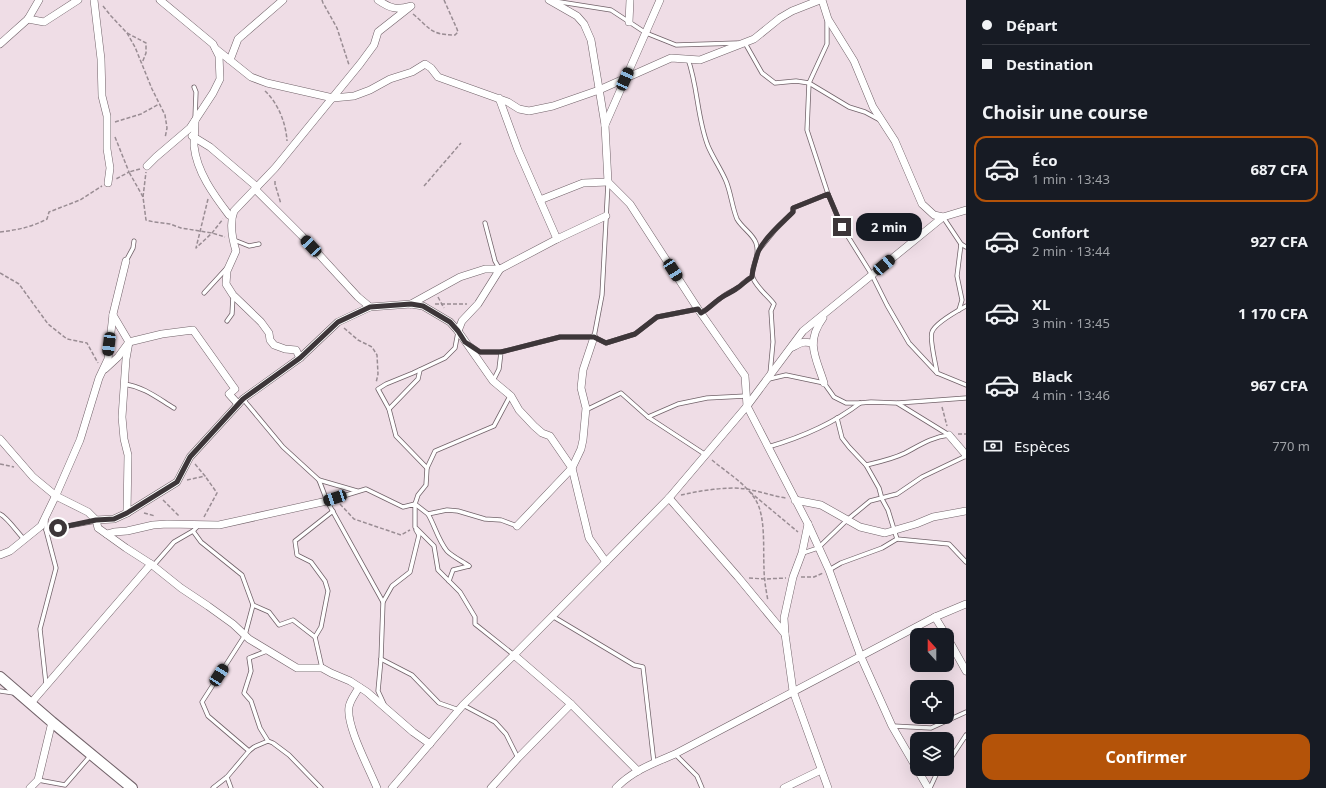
<!DOCTYPE html>
<html lang="fr">
<meta charset="utf-8">
<style>
body{margin:0;font-family:"Noto Sans",sans-serif;background:#242831;color:#f1f3f6;height:100vh;display:flex;flex-direction:column;font-size:15px;white-space:nowrap}
*{box-sizing:border-box;margin:0}
p{font-size:13px;color:#9ea1a6}
.icon{flex:none;width:22px;height:22px;fill:none;stroke:currentColor;stroke-width:2;stroke-linecap:round;stroke-linejoin:round}
.map{position:relative;flex:1;overflow:hidden}
.details{display:flex;flex-direction:column;background:#171b24;width:360px}
.details>*{flex:none}
.top-card{display:grid;align-content:center;height:88px;padding:0 16px;background:#171b24}
.needle{width:26px;rotate:339deg}
.tools{position:absolute;left:910px;top:628px;display:grid;gap:8px}
.tools a{display:grid;place-items:center;width:44px;height:44px;border-radius:8px;background:#171b24;box-shadow:0 4px 16px #0002;font-size:20px}
.end{position:absolute;width:18px;height:18px;margin:-9px;border:5px solid #3d3639;background:#fff;box-shadow:0 0 0 2px #fff}
.from{border-radius:50%}
.bubble{position:absolute;height:28px;border-radius:12px;background:#171b24;box-shadow:0 4px 16px #0002;font-size:13px;font-weight:700;line-height:28px;text-align:center}
.car{position:absolute;width:12px;height:24px;margin:-12px -6px;border-radius:5px;box-shadow:0 0 3px 1px #0007;background:linear-gradient(#222 24%,#8ab4d8 0 40%,#222 0 76%,#8ab4d8 0 86%,#222 0)}
.top-card b{display:flex;align-items:center;gap:14px;height:38px;font-size:15px}
.top-card b+b{border-top:1px solid #363941}
.top-card i{width:10px;height:10px;background:#f1f3f6}
ul{padding:0;list-style:none}
li{display:flex;align-items:center;gap:12px;height:66px;margin:0 8px 6px;padding:0 8px;border:2px solid transparent;border-radius:12px}
li div{flex:1}
li b{display:block;font-size:15px}
li em{font-style:normal;font-weight:700}
li.active{border-color:#b45309}
li>.icon{width:36px;height:36px;stroke-width:1.5}
h2{padding:0 16px;font-size:18px;line-height:48px}
.pay{display:flex;align-items:center;gap:10px;height:44px;padding:0 16px;font-size:15px}
.pay p{margin-inline-start:auto}
.primary-button{display:flex;gap:8px;margin-top:auto;padding:8px 16px}
.primary-button a{flex:1;height:46px;border-radius:12px;background:#b45309;color:#fff;font-size:16px;font-weight:700;line-height:46px;text-align:center}
main{display:flex;flex:1;min-height:0}
.map>svg:first-child{display:block}
.lines{fill:none;stroke-linecap:round;stroke-linejoin:round}
.lane-casing{stroke:#716269;stroke-width:5}
.street-casing{stroke:#716269;stroke-width:8}
.secondary-casing{stroke:#716269;stroke-width:12}
.path{stroke:#998c93;stroke-width:1.5;stroke-dasharray:4 2;stroke-linecap:butt}
.lane{stroke:#fff;stroke-width:3.5}
.street{stroke:#fff;stroke-width:7}
.secondary{stroke:#fff;stroke-width:10}
.route{stroke:#3d3639;stroke-width:5}
</style>
<main>
<div class="map">
<svg width="966" height="788" viewBox="0 0 966 788">
<rect width="100%" height="100%" fill="#efdde6"/>
<g class="lines">
<g class="lane-casing">
<g id="lane">
<polyline points="554,1 611,10 646,33 676,45 738,43"/>
<polyline points="827,21 827,44 809,83 807,130 828,194 842,227 872,275 887,305 909,343 937,373 966,385"/>
<polyline points="745,43 762,73 775,83 796,81 809,83 849,107 865,112 878,119"/>
<path d="M688,59C698,87 697,118 708,146C713,158 721,169 726,181C731,193 732,207 737,219C742,228 753,234 756,243C761,258 749,268 753,278C757,288 768,296 774,304L771,311L773,342L770,374"/>
<polyline points="194,87 196,92 195,118"/>
<polyline points="943,217 961,244 966,247"/>
<polyline points="485,223 495,261 499,268"/>
<polyline points="234,240 249,246 259,244"/>
<polyline points="758,251 775,230 793,212 793,208 828,194"/>
<polyline points="126,261 133,248 134,241"/>
<polyline points="204,293 226,269"/>
<polyline points="959,310 962,300 957,276 961,244"/>
<path d="M701,313C710,308 716,301 725,295C729,292 735,290 739,287C743,283 747,279 752,277"/>
<polyline points="227,321 232,314 233,296"/>
<polyline points="458,332 455,348 445,358 413,373 386,384 378,389 389,409 396,436 427,468 426,485 418,495 415,504 428,514 447,510 458,511 485,519 501,520 517,526"/>
<polyline points="594,337 602,295 608,183"/>
<polyline points="470,345 480,352 501,352 560,337 594,337 606,343 635,334 657,317 698,309"/>
<path d="M937,373C936,365 929,338 932,332C935,323 957,311 966,306"/>
<polyline points="769,379 786,375 824,383 834,397 846,403 860,403 871,402 897,403 949,435"/>
<polyline points="493,381 499,369 501,352"/>
<path d="M124,384C144,387 156,397 174,408"/>
<polyline points="243,399 283,447 319,480 327,501 383,602 381,659 378,691 384,704"/>
<polyline points="898,403 966,398"/>
<polyline points="389,409 418,379 420,370"/>
<polyline points="586,410 621,393 648,417 706,455"/>
<polyline points="648,417 678,404 707,398 746,396"/>
<polyline points="837,418 842,438 849,447 866,465 879,488 882,499 888,510 897,539 949,544 966,562"/>
<path d="M768,447C799,438 834,423 860,403"/>
<path d="M866,465C879,462 893,459 905,453C920,445 932,437 949,435"/>
<polyline points="427,468 435,451 494,426 510,396"/>
<polyline points="319,480 357,491"/>
<polyline points="327,501 366,489 403,507 415,504 415,527 434,546 438,570 460,592 475,617 475,624 514,655"/>
<path d="M0,514C7,517 17,532 24,539"/>
<path d="M428,514C435,526 438,540 447,551C453,557 462,561 469,566"/>
<polyline points="46,530 96,521"/>
<polyline points="193,531 201,542 242,575 253,605 245,635 202,702 208,716 249,751 227,777 213,788"/>
<polyline points="803,553 818,548 847,520 870,501 897,494 922,477 966,456"/>
<polyline points="153,566 174,542 193,531 198,526"/>
<polyline points="829,570 841,563 882,548 897,539"/>
<polyline points="449,581 453,570 469,566"/>
<polyline points="383,602 392,586 410,572 419,535 416,530"/>
<polyline points="253,605 269,612 279,625 293,620 315,637"/>
<polyline points="552,616 634,665 643,667 654,763"/>
<polyline points="267,651 249,658 251,671 244,693 251,701 260,728 268,741 273,743 289,755 321,788"/>
<polyline points="381,659 412,675 439,703 459,710"/>
<polyline points="322,668 315,637 321,627 328,591 325,581 311,562 297,555 295,541 333,511"/>
<polyline points="46,684 40,629 56,568 46,530 46,520"/>
<polyline points="0,691 14,693"/>
<polyline points="463,705 495,722 506,734 518,758"/>
<polyline points="893,726 931,728 966,712"/>
<polyline points="249,751 254,747 268,741"/>
<polyline points="675,754 697,776 702,788"/>
<polyline points="947,764 966,735"/>
<polyline points="227,777 231,788"/>
<polyline points="38,780 65,785 91,755"/>
<polyline points="930,788 936,775 942,769"/>
</g>
</g>
<g class="street-casing">
<g id="street">
<polyline points="94,0 101,59 102,96 107,116 107,149 110,168 108,183"/>
<polyline points="549,0 577,16 584,24 591,40 605,125 608,182 630,204 698,309 745,376 747,406 808,524 829,570 861,657 892,726 917,769"/>
<polyline points="822,0 828,19 854,61 873,107 895,141 922,204 934,215 943,217"/>
<polyline points="28,19 44,22 78,0"/>
<polyline points="629,22 630,0"/>
<polyline points="0,44 28,19 39,0"/>
<polyline points="216,49 251,77 267,83 333,98 354,96 370,90 390,79 412,72 425,64 431,68 438,77 508,102 519,109 529,111 553,106 599,90 671,58 700,60 754,39 780,18 792,11 820,0"/>
<polyline points="230,60 238,39 283,0"/>
<polyline points="499,98 518,150 557,239"/>
<path d="M195,121C195,129 194,138 194,146C197,172 213,194 229,215"/>
<polyline points="605,125 660,0"/>
<polyline points="192,136 210,147 257,187"/>
<polyline points="147,166 156,157 190,128 213,93 220,79 219,56 213,44 160,0"/>
<polyline points="255,189 302,236 358,297 370,307"/>
<polyline points="540,200 583,183 608,182"/>
<polyline points="411,304 460,277 485,269 500,269 557,239 606,216"/>
<polyline points="113,315 129,342 126,359 122,417 124,439 128,455 127,513"/>
<path d="M823,318C805,343 816,357 824,383"/>
<polyline points="458,331 462,321 478,304 500,269"/>
<path d="M793,347C800,343 805,340 813,344"/>
<path d="M300,358L296,350L285,349L274,345L270,340L269,333L261,322L233,295L226,284L227,271L236,251C232,238 229,224 234,211L275,168L360,64L374,45L378,32L411,6C397,10 391,9 378,0"/>
<polyline points="105,369 118,357 129,342 162,334 193,330 235,389 229,394 238,404"/>
<polyline points="949,435 966,455"/>
<polyline points="0,439 33,477 56,496 88,512 96,520 98,528 126,548 151,564 181,588 208,606 233,624 249,639 297,668 322,668 331,673 350,681 367,692 413,732 430,744"/>
<polyline points="669,498 738,577 785,634 793,691 828,788"/>
<polyline points="795,500 821,505 860,527 885,533 916,524 933,517 966,511"/>
<polyline points="96,520 114,519 127,513 177,482 190,457 243,399 300,358 338,322 370,307 411,304 423,306 450,322 458,331 493,381 511,396 519,410 534,426 542,433 550,436 572,468 589,538 606,562"/>
<polyline points="517,526 572,468 581,449 583,440 586,408 581,388 583,370 594,337"/>
<polyline points="107,534 114,532 127,531 153,525 167,524 219,525 327,501"/>
<polyline points="0,555 10,551 41,526 56,495 80,440 99,378 108,359 113,314 126,261"/>
<polyline points="935,617 946,635"/>
<polyline points="785,634 784,618 793,577 802,553 808,524"/>
<polyline points="947,637 966,671"/>
<polyline points="514,655 571,704 638,771"/>
<path d="M359,687C356,693 350,700 349,707C346,726 369,768 377,788"/>
<polyline points="31,703 151,564"/>
<polyline points="917,769 928,788"/>
<polyline points="30,788 38,780 52,722"/>
<polyline points="392,788 463,705 514,655 669,498 747,406 803,331 943,217 966,210"/>
<polyline points="491,788 518,758 571,704"/>
<path d="M616,788C632,771 654,763 675,754L935,617L966,604"/>
<polyline points="784,788 821,770"/>
</g>
</g>
<g class="secondary-casing">
<polyline id="secondary" points="0,677 52,722 132,788"/>
</g>
<g class="path">
<polyline points="322,0 323,3 337,28 349,65"/>
<polyline points="103,6 111,16 127,33 135,47 152,89 165,115 167,128 165,138"/>
<path d="M413,14C430,28 430,35 455,35L458,32L457,29L444,0"/>
<polyline points="127,33 146,43 146,53 142,63"/>
<path d="M265,91C278,103 286,123 287,141"/>
<polyline points="115,122 141,114 159,104"/>
<polyline points="115,137 129,172 116,179"/>
<polyline points="140,169 129,172 143,197 146,220 154,222 170,224 181,228 212,233 225,237"/>
<polyline points="275,181 275,184 281,204"/>
<polyline points="424,186 461,143"/>
<polyline points="143,197 146,172"/>
<polyline points="208,199 196,248 212,233 223,219"/>
<path d="M0,232C17,230 32,227 47,219L49,212L80,200L102,186"/>
<polyline points="0,273 19,284 48,324 67,339 87,343 98,363"/>
<polyline points="438,297 444,308"/>
<polyline points="435,304 467,304"/>
<polyline points="344,328 358,340 372,347 377,355 378,374 376,383"/>
<polyline points="942,407 947,426"/>
<polyline points="958,434 966,434"/>
<path d="M712,460C726,472 745,483 755,499C766,515 763,548 764,568C764,579 766,590 768,601"/>
<polyline points="0,464 14,467"/>
<polyline points="187,480 205,476 195,464"/>
<polyline points="750,492 798,532"/>
<path d="M681,495C699,491 727,486 746,489C759,491 772,496 786,498"/>
<polyline points="163,500 179,516"/>
<polyline points="340,504 354,519 401,535 410,530"/>
<polyline points="144,513 155,516"/>
<polyline points="204,517 217,493 205,476"/>
<polyline points="801,577 814,577 823,573"/>
<polyline points="749,578 765,579 786,578"/>
</g>
<use href="#lane" class="lane"/>
<use href="#street" class="street"/>
<use href="#secondary" class="secondary"/>
</g>
<g class="lines">
<path class="route" d="M58,528L96,520L114,519L127,513L177,482L190,457L243,399L300,358L338,322L370,307L411,304L423,306L450,322L458,331L465,342L480,352H501L560,337H594L606,343L635,334L657,317L698,309L701,313C709,309 712,304 718,300C724,295 731,293 737,288C743,285 746,280 752,277C752,272 757,254 759,250C766,236 782,223 793,212V208L828,194L842,227"/>
</g>
</svg>
<div class="tools">
<a><svg class="needle" viewBox="-14 -14 28 28"><path d="M0-13l5 13h-10z" fill="#e53935"/><path d="M0 13l5-13h-10z" fill="#9ea1a6"/></svg></a>
<a><svg class="icon" aria-label="locate" viewBox="0 0 24 24"><circle cx="12" cy="12" r="6"/><path d="M12 2v4M12 18v4M2 12h4M18 12h4"/></svg></a>
<a><svg class="icon" aria-label="layers" viewBox="0 0 24 24"><path d="M12 4l9 5-9 5-9-5zM3 14l9 5 9-5"/></svg></a>
</div>
<i class="end from" style="left:58px;top:528px"></i>
<i class="end" style="left:842px;top:227px"></i>
<div class="bubble" style="left:856px;top:213px;width:66px">2 min</div>
<i class="car" style="left:625px;top:79px;rotate:24deg"></i>
<i class="car" style="left:311px;top:246px;rotate:317deg"></i>
<i class="car" style="left:884px;top:265px;rotate:50deg"></i>
<i class="car" style="left:673px;top:270px;rotate:147deg"></i>
<i class="car" style="left:109px;top:344px;rotate:187deg"></i>
<i class="car" style="left:335px;top:498px;rotate:252deg"></i>
<i class="car" style="left:219px;top:675px;rotate:33deg"></i>
</div>
<section class="details">
<div class="top-card">
<b><i class="from"></i>Départ</b>
<b><i></i>Destination</b>
</div>
<h2>Choisir une course</h2>
<ul>
<li class="active"><svg class="icon" aria-label="car" viewBox="0 0 24 24"><path d="M5 17H2v-5l4-1 3-4h7l3 4 3 1v5h-3M9 17h6M6 11h13"/><circle cx="7" cy="17" r="2"/><circle cx="17" cy="17" r="2"/></svg><div><b>Éco</b><p>1 min · 13:43</p></div><em>687 CFA</em></li>
<li><svg class="icon" aria-label="car" viewBox="0 0 24 24"><path d="M5 17H2v-5l4-1 3-4h7l3 4 3 1v5h-3M9 17h6M6 11h13"/><circle cx="7" cy="17" r="2"/><circle cx="17" cy="17" r="2"/></svg><div><b>Confort</b><p>2 min · 13:44</p></div><em>927 CFA</em></li>
<li><svg class="icon" aria-label="car" viewBox="0 0 24 24"><path d="M5 17H2v-5l4-1 3-4h7l3 4 3 1v5h-3M9 17h6M6 11h13"/><circle cx="7" cy="17" r="2"/><circle cx="17" cy="17" r="2"/></svg><div><b>XL</b><p>3 min · 13:45</p></div><em>1 170 CFA</em></li>
<li><svg class="icon" aria-label="car" viewBox="0 0 24 24"><path d="M5 17H2v-5l4-1 3-4h7l3 4 3 1v5h-3M9 17h6M6 11h13"/><circle cx="7" cy="17" r="2"/><circle cx="17" cy="17" r="2"/></svg><div><b>Black</b><p>4 min · 13:46</p></div><em>967 CFA</em></li>
</ul>
<div class="pay"><svg class="icon" aria-label="cash" viewBox="0 0 24 24"><path d="M3 7h18v10H3z"/><circle cx="12" cy="12" r="2"/></svg>Espèces<p>770 m</p></div>
<div class="primary-button"><a>Confirmer</a></div>
</section>
</main>
